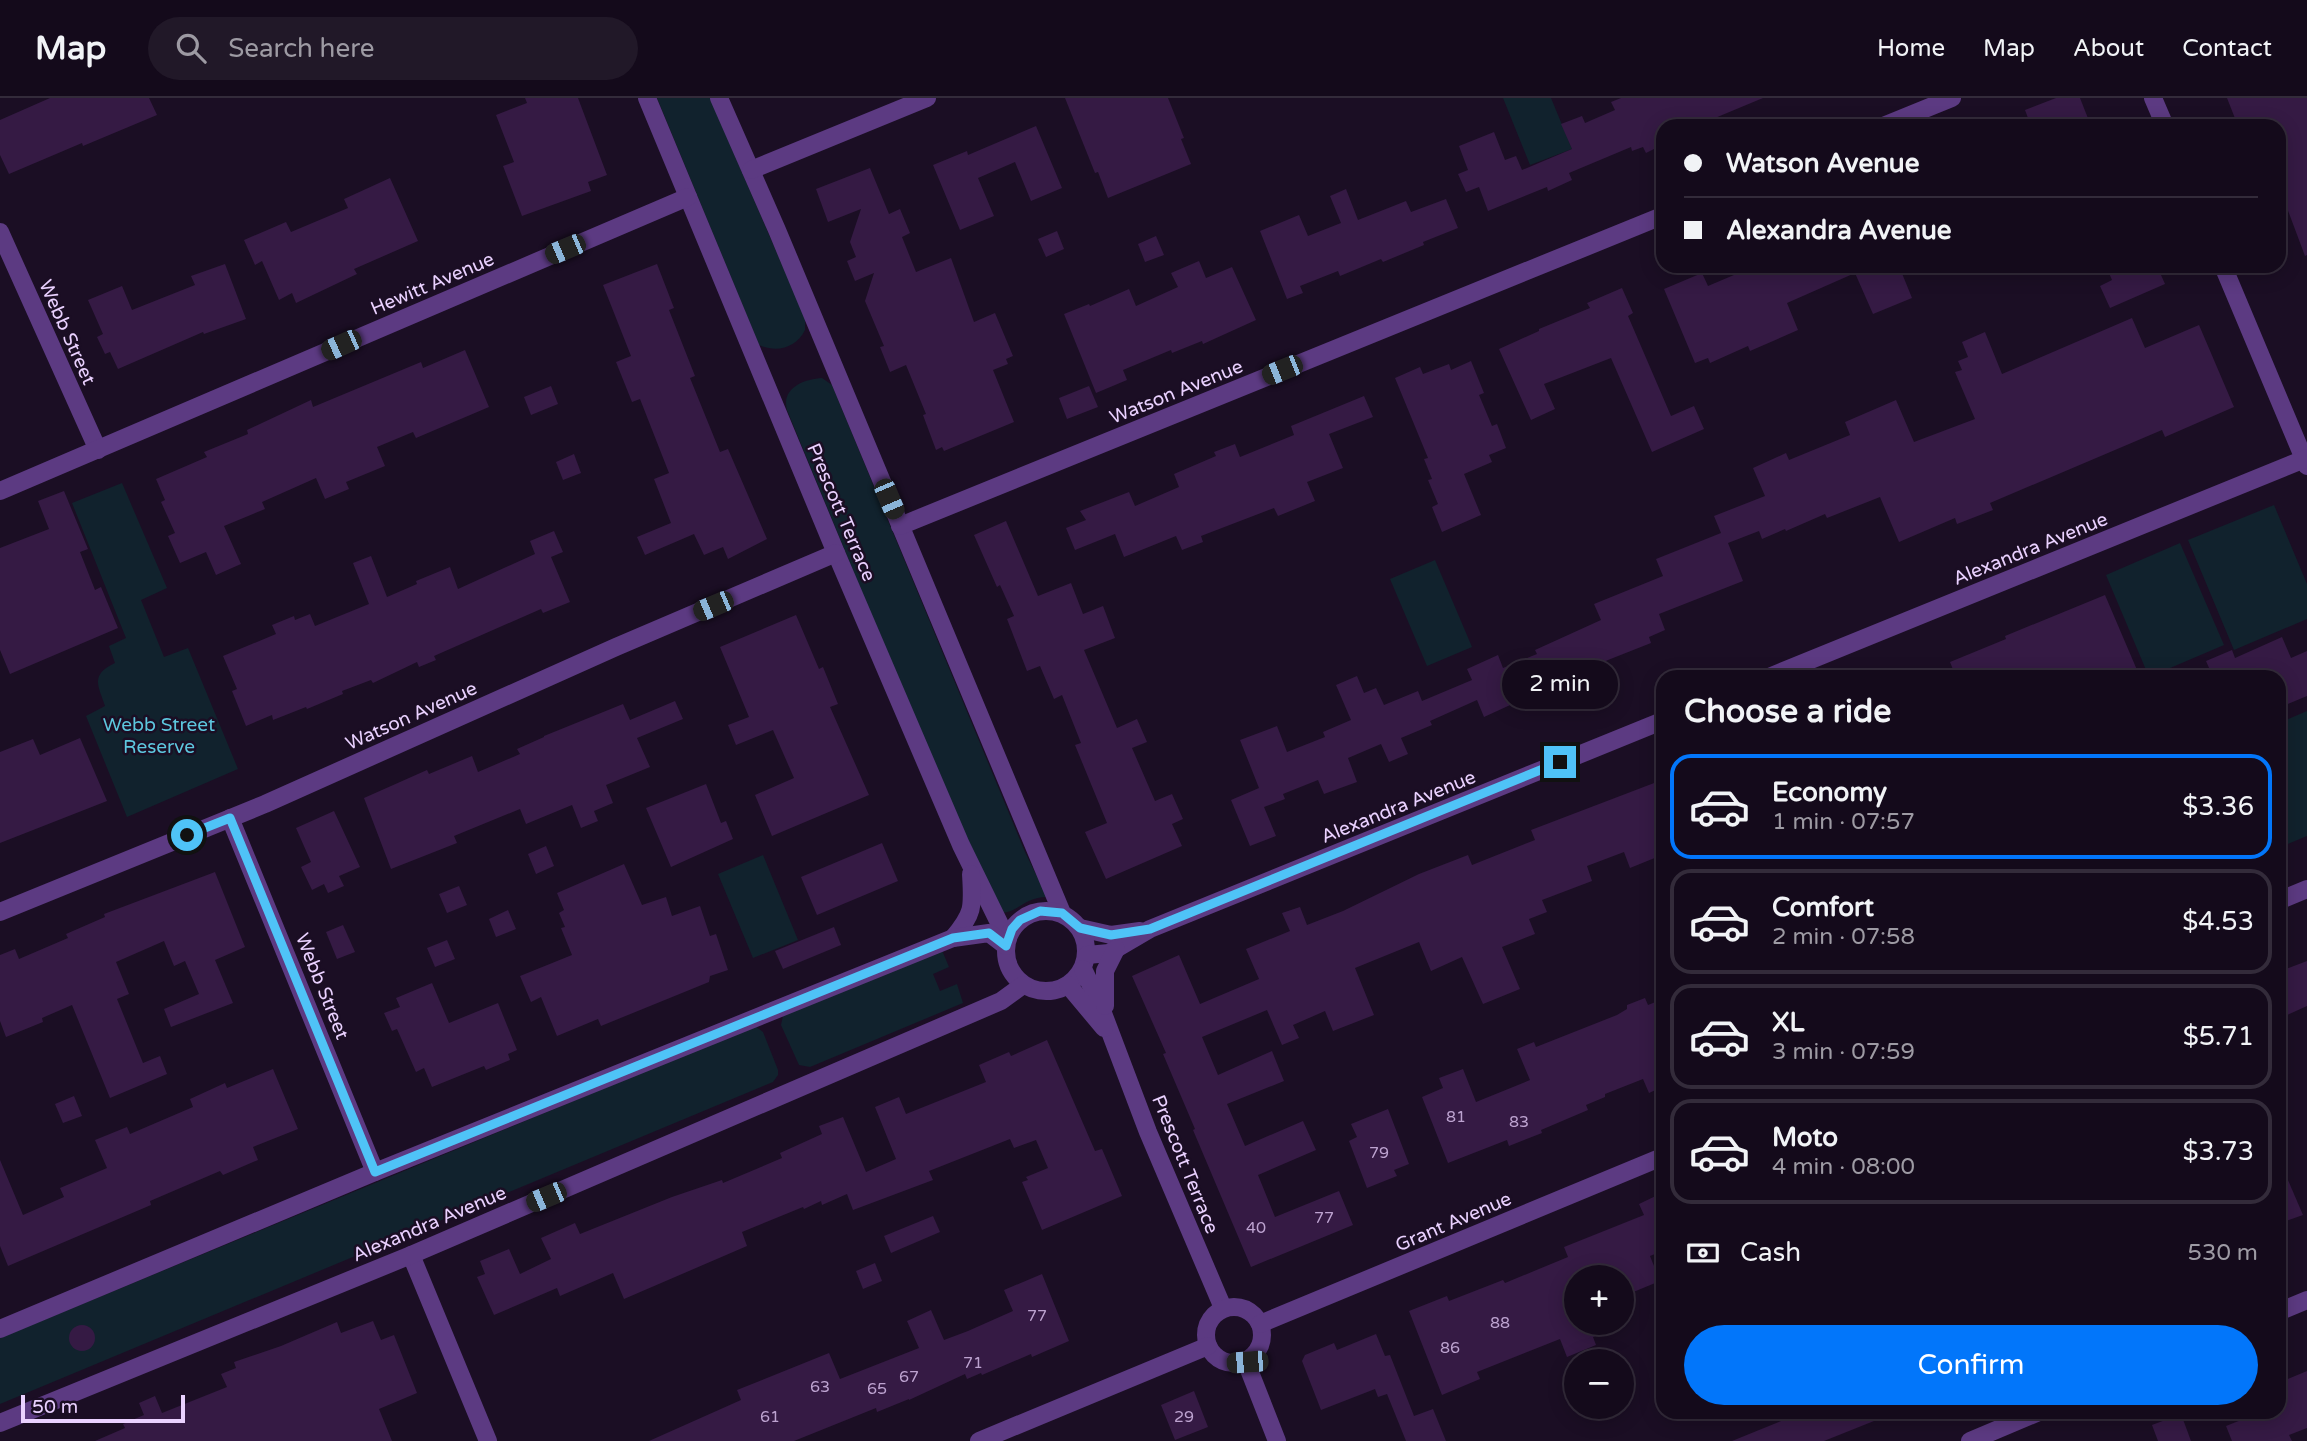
<!DOCTYPE html>
<meta charset="utf-8">
<style>
body{margin:0;font-family:"Varela Round",sans-serif;background:#211828;color:#f1f3f6;height:100vh;display:flex;flex-direction:column;font-size:26px;white-space:nowrap}
*{box-sizing:border-box;margin:0}
p{font-size:23px;color:#9d9aa3}
.icon{flex:none;width:38px;height:38px;fill:none;stroke:currentColor;stroke-width:2;stroke-linecap:round;stroke-linejoin:round}
.map{position:relative;flex:1;overflow:hidden}
.side{position:absolute;left:1656px;top:572px;width:630px;height:749px;display:flex;flex-direction:column;background:#140a1b;border-radius:21px;box-shadow:0 4px 18px #0003,0 0 0 2px #332b3a}
.side>*{flex:none}
.banner{position:absolute;left:1656px;top:21px;width:630px;height:154px;border-radius:21px;box-shadow:0 4px 18px #0003,0 0 0 2px #332b3a;display:grid;align-content:center;height:154px;padding:0 28px;background:#140a1b}
.controls{position:absolute;left:1564px;top:1167px;display:grid;gap:14px}
.controls a{display:grid;place-items:center;width:70px;height:70px;border-radius:50%;background:#140a1b;box-shadow:0 4px 18px #0003,0 0 0 2px #332b3a;font-size:35px}
.scale{position:absolute;left:21px;bottom:18px;width:164px;box-sizing:border-box;padding-left:7px;border:4px solid #ead1ff;border-top:0;font-size:19px;line-height:24px;white-space:nowrap;color:#ead1ff;-webkit-text-stroke:5px #1b0e24;paint-order:stroke}
.end{position:absolute;width:32px;height:32px;margin:-16px;border:9px solid #4fc3f7;background:#111;box-shadow:0 0 0 4px #111}
.from{border-radius:50%}
.bubble{position:absolute;height:49px;border-radius:24px;background:#140a1b;box-shadow:0 4px 18px #0003,0 0 0 2px #332b3a;font-size:23px;font-weight:600;line-height:49px;text-align:center}
.car{position:absolute;width:21px;height:42px;margin:-21px -10px;border-radius:9px;box-shadow:0 0 5px 2px #0007;background:linear-gradient(#222 24%,#8ab4d8 0 40%,#222 0 76%,#8ab4d8 0 86%,#222 0)}
.banner b{display:flex;align-items:center;gap:24px;height:66px;font-size:26px}
.banner b+b{border-top:2px solid #332b3a}
.banner i{width:18px;height:18px;background:#f1f3f6}
ul{padding:0;list-style:none}
li{display:flex;align-items:center;gap:21px;height:105px;margin:0 14px 10px;padding:0 14px;border:4px solid #332b3a;border-radius:21px}
li div{flex:1}
li b{display:block;font-size:26px}
li em{font-style:normal;font-weight:600}
li.active{border-color:#0276fa}
li>.icon{width:63px;height:63px;stroke-width:1.5}
h2{padding:0 28px;font-size:32px;line-height:84px}
.pay{display:flex;align-items:center;gap:18px;height:77px;padding:0 28px;font-size:26px}
.pay p{margin-inline-start:auto}
.button{display:flex;gap:14px;margin-top:auto;padding:14px 28px}
.button a{flex:1;height:80px;border-radius:42px;background:#0276fa;color:#fff;font-size:28px;font-weight:600;line-height:80px;text-align:center}
header{display:flex;align-items:center;gap:42px;box-sizing:border-box;height:98px;padding:0 35px;background:#140a1b;border-bottom:2px solid #332b3a}
header strong{font-size:33px}
nav{display:flex;gap:38px;margin-inline-start:auto;font-size:24px}
.search{width:490px;height:63px;background:#211828;display:flex;align-items:center;gap:18px;box-sizing:border-box;padding:0 24px;border-radius:38px;color:#9d9aa3;font-size:26px}
.map>svg:first-child{display:block}
.green{fill:#11222d}
.building{fill:#351a44}
.lines{fill:none;stroke-linecap:round;stroke-linejoin:round}
.minor{stroke:#5c3a82;stroke-width:18}
.route{stroke:#4fc3f7;stroke-width:9}
.labels{text-anchor:middle;stroke-width:5;stroke-linejoin:round;paint-order:stroke}
.number-label{font-size:16px;fill:#bda3d0}
.street-label{font-size:19px;fill:#ead1ff;stroke:#1b0e24}
.park-label{font-size:19px;fill:#5dc7de;stroke:#1b0e24}
</style>
<header>
<strong>Map</strong>
<div class="search"><svg class="icon" aria-label="search" viewBox="0 0 24 24"><circle cx="10" cy="10" r="6"/><path d="M15 15l6 6"/></svg>Search here</div>
<nav><a>Home</a><a>Map</a><a>About</a><a>Contact</a></nav>
</header>
<div class="map">
<svg width="2307" height="1343" viewBox="0 0 2307 1343">
<rect width="100%" height="100%" fill="#1b0e24"/>
<g class="green">
<path d="M657,0H710L805,220V232C796,250 777,255 759,247Z"/>
<polygon points="1503,0 1551,0 1572,51 1530,67"/>
<path d="M822,280L832,287L1025,754L1047,799C1024,799 1019,814 1002,815L949,706L787,312C781,290 804,281 822,280Z"/>
<path d="M122,385L167,490L141,502L164,559L188,550L238,671L127,719L86,618L105,608C98,587 90,577 115,565L109,548L126,540L72,405Z"/>
<polygon points="2274,407 2307,486 2307,521 2234,552 2188,442"/>
<polygon points="2180,445 2224,547 2149,579 2106,477"/>
<polygon points="1435,462 1472,549 1427,568 1390,481"/>
<polygon points="2307,613 2307,738 2283,748 2278,737 2279,625"/>
<polygon points="763,757 798,842 753,860 718,776"/>
<polygon points="941,850 949,869 933,876 940,893 957,886 963,905 810,969 799,967 781,927 783,918"/>
<polygon points="755,928 763,934 778,972 778,977 773,984 0,1306 0,1240"/>
</g>
<g class="building">
<polygon points="50,0 149,0 157,17 83,48 82,45 9,76 0,57 0,22"/>
<polygon points="525,0 578,0 607,77 588,84 591,93 522,118 503,68 514,64 496,17 527,5"/>
<polygon points="1065,0 1168,0 1184,40 1181,41 1191,66 1108,100 1098,74 1095,75"/>
<polygon points="1621,0 1763,0 1703,25 1700,20 1680,28 1662,28 1662,47 1646,55 1643,49 1632,53 1631,49 1569,75 1572,82 1548,93 1547,89 1488,113 1479,89 1466,94 1458,76 1468,72 1459,48 1494,34 1505,62 1516,58 1522,72 1572,51 1561,26 1582,18 1585,25 1615,12 1611,4"/>
<polygon points="2056,0 2080,0 2091,28 2031,28 2025,12"/>
<polygon points="2227,0 2307,0 2307,157 2305,158 2278,86 2278,28 2238,28"/>
<polygon points="1036,28 1062,90 1031,103 1015,64 978,80 994,118 960,132 933,67 967,53 968,57"/>
<polygon points="870,70 889,116 900,111 910,135 902,139 916,174 951,160 974,224 995,215 1013,258 1006,261 1008,266 993,272 1014,324 944,353 942,349 936,352 923,317 926,316 906,267 890,274 880,249 884,248 865,203 874,175 855,183 847,163 856,159 850,144 861,111 828,124 816,91"/>
<polygon points="390,80 418,143 354,171 357,176 296,205 292,195 279,202 262,163 255,167 244,142 286,124 291,134 348,110 344,101"/>
<polygon points="1346,91 1358,122 1406,103 1411,114 1446,101 1458,130 1423,144 1424,147 1383,164 1381,161 1340,178 1338,173 1300,188 1303,195 1287,201 1260,133 1299,117 1308,138 1341,125 1330,98"/>
<polygon points="1057,133 1064,151 1046,159 1038,141"/>
<polygon points="1156,138 1164,157 1145,164 1138,146"/>
<polygon points="1199,163 1206,180 1232,169 1256,222 1203,246 1202,243 1172,255 1171,252 1123,272 1127,282 1096,295 1064,216 1089,206 1090,208 1129,191 1136,208 1178,189 1171,175"/>
<polygon points="225,166 246,221 204,236 203,234 118,271 110,254 105,256 97,239 103,236 88,202 122,188 132,212 195,187 191,178"/>
<polygon points="657,166 674,210 669,212 695,278 690,280 720,354 728,351 767,441 728,461 723,449 704,457 694,436 645,457 637,439 671,425 654,381 669,375 640,301 632,304 616,264 631,258 603,187"/>
<polygon points="1755,168 1899,168 1912,200 1873,216 1855,175 1787,205 1798,232 1750,253 1748,248 1710,265 1708,260 1695,265 1664,191 1702,175 1708,188"/>
<polygon points="2106,168 2157,168 2165,186 2110,210 2100,188 2112,182"/>
<polygon points="1622,190 1633,215 1628,218 1671,318 1694,308 1704,331 1652,354 1611,260 1544,286 1555,311 1531,322 1499,251 1539,233 1539,231 1590,210 1587,205"/>
<polygon points="2132,220 2145,250 2199,227 2234,309 2165,339 2162,332 1990,405 1993,412 1957,426 1955,420 1899,444 1880,399 1827,420 1825,416 1786,433 1785,431 1762,441 1759,433 1728,445 1743,483 1659,516 1665,532 1649,539 1651,545 1608,562 1484,619 1477,602 1430,623 1432,627 1401,640 1408,656 1389,664 1381,646 1348,660 1357,684 1324,696 1318,682 1283,696 1285,701 1264,709 1276,738 1250,748 1231,702 1259,690 1240,642 1277,628 1287,654 1325,639 1323,634 1351,622 1336,587 1357,578 1364,595 1376,590 1384,607 1418,593 1422,603 1472,582 1467,571 1498,557 1503,570 1537,556 1535,552 1601,522 1594,506 1663,478 1656,461 1721,435 1714,418 1765,398 1753,370 1786,355 1789,362 1850,337 1845,324 1896,302 1914,344 1975,321 1955,274 1962,272 1958,263 1968,259 1962,244 1985,234 2002,276"/>
<polygon points="465,252 489,309 416,340 413,334 377,349 385,368 346,384 349,391 325,401 316,380 262,404 265,411 224,428 241,466 216,477 206,454 180,465 168,438 175,435 161,404 165,402 156,381 207,359 204,354 248,336 247,332 311,302 313,309 421,264 423,270"/>
<polygon points="1471,263 1484,295 1479,297 1492,328 1497,326 1506,350 1489,357 1492,364 1464,376 1481,417 1442,434 1432,409 1438,406 1428,382 1432,381 1424,361 1428,360 1395,280 1420,269 1423,276 1449,266 1451,272"/>
<polygon points="551,288 558,306 531,317 524,299"/>
<polygon points="1089,288 1098,309 1067,321 1059,300"/>
<polygon points="1364,298 1373,319 1329,336 1343,370 1307,384 1315,403 1278,418 1274,410 1201,438 1203,444 1182,452 1176,438 1124,459 1115,436 1075,452 1066,430 1086,422 1080,413 1129,394 1135,408 1179,389 1174,376 1216,358 1214,354 1235,346 1240,359 1294,337 1291,328"/>
<polygon points="574,356 581,375 563,382 556,364"/>
<polygon points="64,393 88,451 80,454 95,492 101,489 118,530 10,576 0,552 0,450 49,431 38,403"/>
<polygon points="1006,423 1038,498 1071,485 1083,516 1103,508 1115,540 1084,552 1117,630 1137,621 1147,644 1132,650 1155,703 1172,696 1183,721 1172,726 1182,748 1106,781 1085,734 1107,725 1075,647 1081,645 1062,597 1054,601 1040,568 1027,573 1007,521 1014,518 1000,487 997,489 974,437"/>
<polygon points="554,433 563,454 551,459 570,504 543,515 541,511 434,558 436,562 419,569 417,564 373,585 371,582 342,593 343,596 307,611 306,609 273,622 272,617 246,628 232,593 237,591 223,558 276,536 272,527 294,518 295,522 310,516 315,528 369,506 353,465 371,458 387,499 417,486 416,483 450,469 458,491 535,456 530,443"/>
<polygon points="2105,497 2140,579 1956,579 1950,564 2006,541 2005,538"/>
<polygon points="796,517 819,571 823,569 838,606 830,609 869,697 772,738 755,697 794,680 773,632 736,647 728,627 749,619 720,549"/>
<polygon points="2282,539 2291,560 2307,553 2307,598 2278,610 2278,579 2213,579 2206,563 2232,552 2235,560"/>
<polygon points="675,603 683,621 637,640 650,669 606,687 613,705 594,713 598,723 581,730 572,707 526,726 520,711 454,738 457,745 391,771 364,700 427,672 429,676 472,658 478,674 520,656 517,651 544,639 544,638 623,606 630,622"/>
<polygon points="80,640 107,703 0,745 0,654 33,641 40,657"/>
<polygon points="1662,682 1662,757 1630,770 1624,754 1587,768 1592,783 1542,802 1547,814 1529,821 1535,836 1502,849 1520,891 1483,906 1462,859 1431,873 1419,844 1355,870 1374,917 1333,933 1325,913 1293,927 1299,940 1282,947 1267,912 1202,939 1218,977 1272,953 1284,983 1227,1006 1245,1048 1303,1023 1316,1052 1258,1077 1275,1119 1339,1093 1353,1127 1251,1169 1193,1032 1195,1031 1163,956 1166,955 1132,878 1179,857 1200,906 1259,881 1246,851 1290,833 1282,815 1300,809 1307,827 1343,813 1419,776 1468,757 1472,767 1535,742 1531,732"/>
<polygon points="706,686 721,725 726,723 733,741 671,769 646,710"/>
<polygon points="334,713 360,769 339,778 344,788 328,795 324,786 312,792 301,769 311,764 296,730"/>
<polygon points="882,745 898,783 817,817 801,779"/>
<polygon points="546,748 554,768 536,776 528,756"/>
<polygon points="624,766 642,807 666,799 672,818 700,808 710,838 716,836 728,872 710,878 709,884 601,928 598,921 557,938 541,899 531,904 520,878 572,857 561,830 565,829 559,815 564,812 557,795"/>
<polygon points="215,774 245,849 215,862 233,905 171,929 164,911 199,896 185,863 174,868 164,843 116,864 129,896 117,901 143,965 160,958 167,976 110,1000 72,907 42,920 43,924 6,939 0,923 0,857 15,851 19,861 68,840 66,836 105,819 104,816"/>
<polygon points="459,788 467,807 447,815 439,796"/>
<polygon points="508,812 516,831 496,839 489,821"/>
<polygon points="343,827 355,854 337,861 326,834"/>
<polygon points="834,829 841,847 783,871 775,853"/>
<polygon points="447,842 455,861 435,869 427,850"/>
<polygon points="2307,863 2307,908 2278,921 2278,874"/>
<polygon points="432,885 449,925 498,905 517,952 508,956 510,962 486,972 484,968 432,989 424,970 416,974 397,931 392,933 384,915 400,909 396,900"/>
<polygon points="1645,900 1648,907 1658,903 1662,915 1662,989 1649,995 1643,981 1605,996 1605,999 1586,1007 1588,1012 1541,1032 1542,1035 1509,1048 1507,1042 1448,1065 1422,999 1443,990 1439,980 1463,971 1476,1004 1530,982 1517,951 1534,944 1536,949 1617,917 1627,911 1627,907"/>
<polygon points="1047,942 1095,1053 1102,1051 1122,1098 1042,1132 1022,1084 1028,1082 1026,1079 1048,1070 1036,1042 1014,1050 1010,1041 929,1073 933,1082 853,1112 847,1096 822,1107 821,1103 804,1111 803,1109 742,1134 747,1148 624,1201 613,1175 560,1198 557,1190 494,1217 477,1179 485,1176 480,1163 509,1151 520,1176 551,1161 541,1140 575,1125 580,1136 672,1099 722,1082 723,1085 782,1060 780,1055 822,1036 819,1028 843,1019 866,1074 896,1061 875,1009 899,999 906,1016 986,984 979,967 1009,954 1011,958"/>
<polygon points="273,971 298,1031 253,1049 258,1062 223,1077 220,1073 150,1103 151,1107 8,1168 0,1148 0,1062 23,1117 64,1099 60,1090 107,1070 95,1042 127,1029 130,1036 193,1009 190,1001 225,985 227,990"/>
<polygon points="74,998 82,1018 63,1025 55,1006"/>
<polygon points="1388,1011 1409,1066 1394,1072 1397,1078 1367,1090 1349,1043 1357,1039 1351,1026"/>
<polygon points="2278,1059 2303,1117 2278,1126"/>
<polygon points="1662,1095 1662,1159 1660,1154 1650,1158 1660,1183 1631,1195 1625,1180 1577,1180 1577,1225 1626,1225 1593,1239 1596,1247 1567,1259 1560,1241 1477,1274 1480,1281 1442,1297 1409,1213 1447,1198 1449,1203 1503,1182 1505,1185 1568,1159 1564,1149 1644,1117 1639,1106"/>
<polygon points="933,1118 940,1134 891,1155 884,1138"/>
<polygon points="875,1165 882,1183 863,1191 856,1173"/>
<polygon points="1042,1176 1069,1243 1032,1259 1031,1256 982,1277 981,1275 967,1281 965,1276 909,1302 909,1301 877,1314 876,1310 794,1343 649,1343 741,1302 737,1292 829,1255 840,1281 919,1250 907,1223 931,1212 944,1242 968,1233 1013,1213 1004,1192"/>
<polygon points="373,1223 381,1242 394,1237 417,1295 379,1311 392,1343 95,1343 125,1330 123,1326 144,1317 139,1305 155,1298 162,1315 227,1289 221,1276 236,1270 234,1264 281,1248 337,1224 341,1235"/>
<circle cx="82" cy="1240" r="13"/>
<polygon points="1376,1236 1385,1258 1390,1257 1414,1318 1433,1311 1446,1343 1406,1343 1387,1296 1378,1299 1375,1291 1321,1312 1302,1263 1305,1257 1334,1245 1337,1252"/>
<polygon points="2307,1273 2307,1330 2289,1337 2292,1343 2232,1343 2226,1328 2241,1322 2238,1314 2278,1314 2278,1285"/>
<polygon points="1194,1293 1208,1329 1175,1342 1161,1307"/>
<polygon points="1777,1314 1894,1314 1894,1315 1824,1343 1732,1343 1781,1323"/>
<polygon points="2181,1316 2191,1343 2158,1343 2152,1327"/>
</g>
<g class="lines">
<g class="minor">
<polyline points="647,0 836,455 961,747 1007,841"/>
<polyline points="719,0 777,132 1062,815"/>
<polyline points="2153,0 2165,28"/>
<polyline points="1883,28 1952,0"/>
<polyline points="751,72 927,0"/>
<polyline points="0,134 98,352"/>
<polyline points="2223,168 2307,368"/>
<polyline points="0,393 688,99"/>
<polyline points="900,428 1662,118"/>
<polyline points="1769,579 2307,360"/>
<polyline points="230,720 375,1074"/>
<polyline points="2278,803 2307,791"/>
<circle cx="1046" cy="853" r="40"/>
<polyline points="0,814 265,706 616,549 836,455"/>
<polyline points="1080,830 1111,837 1140,833"/>
<path d="M953,840C974,815 973,809 971,776"/>
<polyline points="1087,857 1109,855 1150,831 1662,623"/>
<polyline points="1083,871 1098,902 1148,1034 1223,1210"/>
<polyline points="1068,887 1104,930"/>
<polyline points="1105,908 1105,873 1116,851"/>
<polyline points="411,1157 488,1343"/>
<circle cx="1234" cy="1237" r="28"/>
<polyline points="2278,1214 2307,1202"/>
<polyline points="1260,1226 1662,1059"/>
<polyline points="0,1231 375,1074 953,840 989,835 1006,848"/>
<polyline points="1246,1264 1277,1343"/>
<polyline points="0,1325 411,1157 1001,903 1023,887"/>
<polyline points="979,1343 1208,1248"/>
<polyline points="1970,1343 2039,1314"/>
</g>
</g>
<g class="lines">
<polyline class="route" points="187,737 230,720 375,1074 953,840 989,835 1006,848 1012,831 1020,822 1040,813 1062,815 1080,830 1111,837 1150,831 1560,664"/>
</g>
<g class="labels">
<g class="number-label">
<text x="1456" y="1024">81</text>
<text x="1519" y="1029">83</text>
<text x="1379" y="1060">79</text>
<text x="1324" y="1125">77</text>
<text x="1256" y="1135">40</text>
<text x="1037" y="1223">77</text>
<text x="1500" y="1230">88</text>
<text x="1450" y="1255">86</text>
<text x="973" y="1270">71</text>
<text x="909" y="1284">67</text>
<text x="820" y="1294">63</text>
<text x="877" y="1296">65</text>
<text x="770" y="1324">61</text>
<text x="1184" y="1324">29</text>
</g>
<g class="street-label">
<text transform="translate(432 185) rotate(-23)" y="7">Hewitt Avenue</text>
<text transform="translate(68 234) rotate(66)" y="7">Webb Street</text>
<text transform="translate(1176 293) rotate(-22)" y="7">Watson Avenue</text>
<text transform="translate(842 414) rotate(67)" y="7">Prescott Terrace</text>
<text transform="translate(2030 450) rotate(-22)" y="7">Alexandra Avenue</text>
<text transform="translate(411 617) rotate(-24)" y="7">Watson Avenue</text>
<text transform="translate(1398 708) rotate(-22)" y="7">Alexandra Avenue</text>
<text transform="translate(323 888) rotate(68)" y="7">Webb Street</text>
<text transform="translate(1186 1066) rotate(68)" y="7">Prescott Terrace</text>
<text transform="translate(1453 1123) rotate(-23)" y="7">Grant Avenue</text>
<text transform="translate(429 1125) rotate(-23)" y="7">Alexandra Avenue</text>
</g>
<g class="park-label">
<text x="159" y="633">Webb Street<tspan x="159" dy="22">Reserve</tspan></text>
</g>
</g>
</svg>
<div class="controls">
<a>+</a>
<a>−</a>
</div>
<div class="scale">50 m</div>
<i class="end from" style="left:187px;top:737px"></i>
<i class="end" style="left:1560px;top:664px"></i>
<div class="bubble" style="left:1502px;top:562px;width:116px">2 min</div>
<i class="car" style="left:565px;top:151px;rotate:247deg"></i>
<i class="car" style="left:341px;top:247px;rotate:246deg"></i>
<i class="car" style="left:1282px;top:272px;rotate:248deg"></i>
<i class="car" style="left:889px;top:401px;rotate:157deg"></i>
<i class="car" style="left:713px;top:508px;rotate:247deg"></i>
<i class="car" style="left:546px;top:1099px;rotate:247deg"></i>
<i class="car" style="left:1247px;top:1264px;rotate:266deg"></i>
<div class="banner">
<b><i class="from"></i>Watson Avenue</b>
<b><i></i>Alexandra Avenue</b>
</div>
<section class="side">
<h2>Choose a ride</h2>
<ul>
<li class="active"><svg class="icon" aria-label="car" viewBox="0 0 24 24"><path d="M5 17H2v-5l4-1 3-4h7l3 4 3 1v5h-3M9 17h6M6 11h13"/><circle cx="7" cy="17" r="2"/><circle cx="17" cy="17" r="2"/></svg><div><b>Economy</b><p>1 min · 07:57</p></div><em>$3.36</em></li>
<li><svg class="icon" aria-label="car" viewBox="0 0 24 24"><path d="M5 17H2v-5l4-1 3-4h7l3 4 3 1v5h-3M9 17h6M6 11h13"/><circle cx="7" cy="17" r="2"/><circle cx="17" cy="17" r="2"/></svg><div><b>Comfort</b><p>2 min · 07:58</p></div><em>$4.53</em></li>
<li><svg class="icon" aria-label="car" viewBox="0 0 24 24"><path d="M5 17H2v-5l4-1 3-4h7l3 4 3 1v5h-3M9 17h6M6 11h13"/><circle cx="7" cy="17" r="2"/><circle cx="17" cy="17" r="2"/></svg><div><b>XL</b><p>3 min · 07:59</p></div><em>$5.71</em></li>
<li><svg class="icon" aria-label="car" viewBox="0 0 24 24"><path d="M5 17H2v-5l4-1 3-4h7l3 4 3 1v5h-3M9 17h6M6 11h13"/><circle cx="7" cy="17" r="2"/><circle cx="17" cy="17" r="2"/></svg><div><b>Moto</b><p>4 min · 08:00</p></div><em>$3.73</em></li>
</ul>
<div class="pay"><svg class="icon" aria-label="cash" viewBox="0 0 24 24"><path d="M3 7h18v10H3z"/><circle cx="12" cy="12" r="2"/></svg>Cash<p>530 m</p></div>
<div class="button"><a>Confirm</a></div>
</section>
</div>
